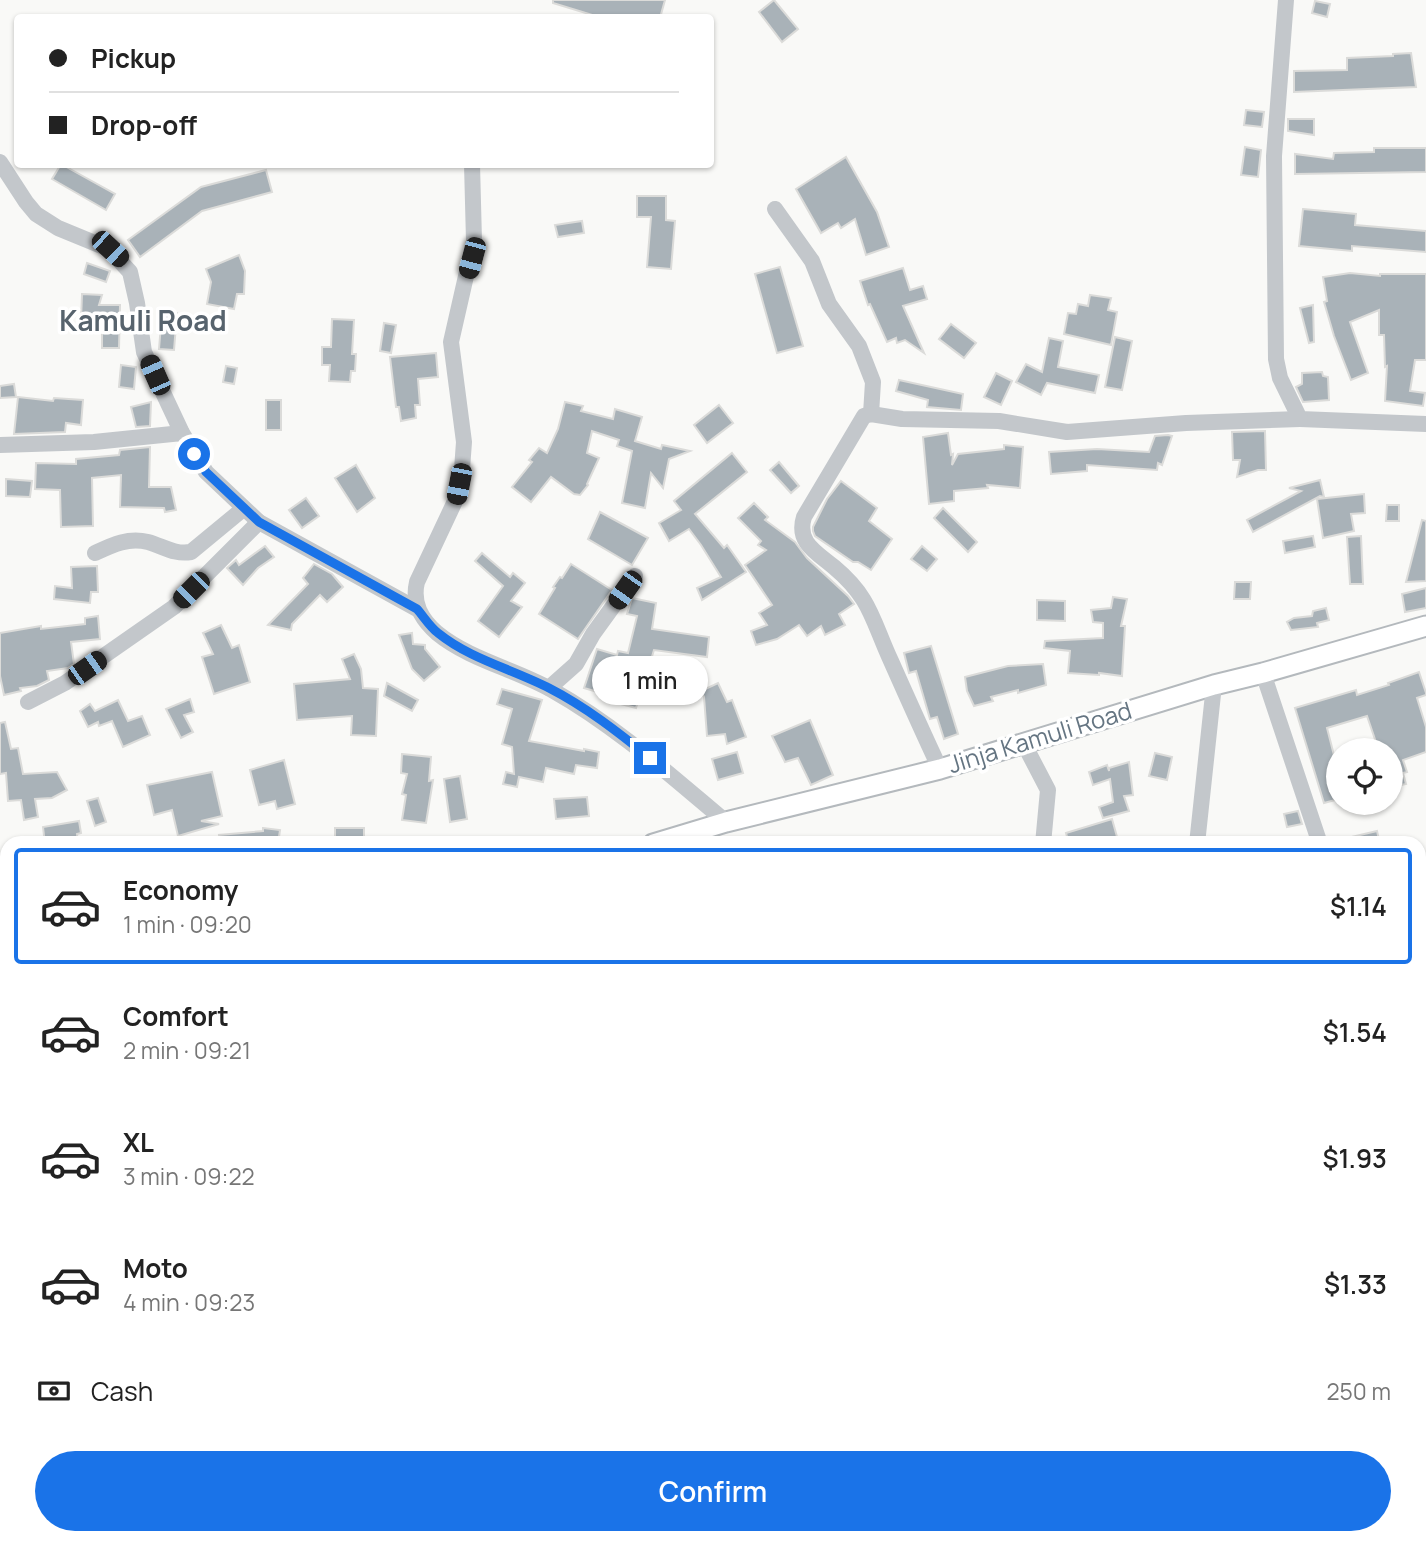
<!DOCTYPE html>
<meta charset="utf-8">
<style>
body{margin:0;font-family:Manrope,sans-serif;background:#f6f6f6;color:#222;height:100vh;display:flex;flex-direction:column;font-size:26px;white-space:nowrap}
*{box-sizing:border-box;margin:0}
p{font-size:23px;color:#767676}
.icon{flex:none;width:38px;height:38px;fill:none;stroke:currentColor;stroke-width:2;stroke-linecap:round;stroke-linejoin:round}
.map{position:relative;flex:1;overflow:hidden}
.details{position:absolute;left:0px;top:836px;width:1426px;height:709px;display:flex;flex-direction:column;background:#fff;border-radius:21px 21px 0 0;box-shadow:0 2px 5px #0004}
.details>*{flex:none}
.banner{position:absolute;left:14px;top:14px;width:700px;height:154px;border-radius:7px;box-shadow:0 2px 5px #0004;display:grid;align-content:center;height:154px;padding:0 35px;background:#fff}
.fabs{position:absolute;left:1326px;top:738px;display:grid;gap:14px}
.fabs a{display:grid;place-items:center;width:77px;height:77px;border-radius:50%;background:#fff;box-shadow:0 2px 5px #0004;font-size:35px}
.end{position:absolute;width:32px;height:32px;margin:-16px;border:9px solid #1a73e8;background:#fff;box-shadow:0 0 0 4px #fff}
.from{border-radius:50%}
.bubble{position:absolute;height:49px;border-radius:24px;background:#fff;box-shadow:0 2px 5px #0004;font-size:23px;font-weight:600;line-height:49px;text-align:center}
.car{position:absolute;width:21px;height:42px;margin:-21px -10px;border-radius:9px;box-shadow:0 0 5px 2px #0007;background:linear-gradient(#222 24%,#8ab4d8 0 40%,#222 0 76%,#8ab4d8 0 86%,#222 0)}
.banner b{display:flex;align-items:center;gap:24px;height:66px;font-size:26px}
.banner b+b{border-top:2px solid #e0e0e0}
.banner i{width:18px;height:18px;background:#222}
ul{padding:12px 0 0;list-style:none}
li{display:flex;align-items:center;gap:21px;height:116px;margin:0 14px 10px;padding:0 21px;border:4px solid transparent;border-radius:7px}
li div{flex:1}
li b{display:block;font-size:26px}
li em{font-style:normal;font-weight:600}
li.active{border-color:#1a73e8}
li>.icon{width:63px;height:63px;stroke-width:1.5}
.pay{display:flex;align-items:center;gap:18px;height:77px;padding:0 35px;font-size:26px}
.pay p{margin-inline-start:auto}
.button{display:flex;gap:14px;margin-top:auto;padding:14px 35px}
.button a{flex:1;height:80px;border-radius:42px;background:#1a73e8;color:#fff;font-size:28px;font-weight:600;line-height:80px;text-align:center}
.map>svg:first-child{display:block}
.building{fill:#a9b2b8;stroke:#dbdbd9;stroke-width:2}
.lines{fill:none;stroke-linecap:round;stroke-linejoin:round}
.major-casing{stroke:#b4b9bd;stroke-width:23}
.minor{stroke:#c3c7cb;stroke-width:16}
.major{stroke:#fff;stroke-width:19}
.route{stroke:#1a73e8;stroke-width:9}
.labels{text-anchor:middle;stroke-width:7;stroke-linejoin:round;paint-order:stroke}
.street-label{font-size:24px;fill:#657582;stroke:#fff}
.quarter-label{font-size:28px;font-weight:bold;fill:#57636d;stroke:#fff}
</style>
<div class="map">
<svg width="1426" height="1544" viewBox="0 0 1426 1544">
<rect width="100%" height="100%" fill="#f9f9f7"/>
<g class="building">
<polygon points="553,0 665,0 660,18 602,18 553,3"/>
<polygon points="774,0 798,29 782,42 759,12"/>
<polygon points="1315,1 1330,4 1327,17 1312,13"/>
<polygon points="1411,53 1416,87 1294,92 1294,71 1347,70 1347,58 1393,56 1393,54"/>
<polygon points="1246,110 1264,112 1262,127 1244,125"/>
<polygon points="1288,119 1314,119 1314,135 1288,131"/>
<polygon points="1245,147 1261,150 1258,177 1241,175"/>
<polygon points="1374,148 1426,148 1426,172 1295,174 1295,154 1333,159 1334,153 1374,152"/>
<polygon points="846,157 877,212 889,247 866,255 855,219 841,228 838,223 821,233 796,189"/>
<polygon points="61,164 115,194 106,210 52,179"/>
<polygon points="266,170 272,192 202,211 140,257 128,240 201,187"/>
<polygon points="637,196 666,196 666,220 675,221 671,269 647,267 651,217 637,217"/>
<polygon points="1303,209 1356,214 1355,225 1426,231 1426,252 1352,246 1352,251 1299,246"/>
<polygon points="582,221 584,233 558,237 555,225"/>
<polygon points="239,255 245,271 244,294 237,294 234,309 207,304 211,282 206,269"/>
<polygon points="87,263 110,271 106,282 84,274"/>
<polygon points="780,267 803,346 777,353 755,274"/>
<polygon points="903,268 910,290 923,286 927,299 903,306 924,353 905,340 897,343 896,338 887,342 870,304 868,305 860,281"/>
<polygon points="1350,273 1380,276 1380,274 1426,274 1426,360 1415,360 1410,391 1425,393 1423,406 1385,401 1387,366 1385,367 1384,335 1379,335 1379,310 1350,322 1368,373 1351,380 1334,336 1324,302 1327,301 1323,277"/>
<polygon points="82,294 102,295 99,305 120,305 119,348 102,348 102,321 81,321"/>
<polygon points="1090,295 1111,298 1108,310 1117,312 1111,345 1064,334 1068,313 1076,314 1078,304 1088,306"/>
<polygon points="1313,305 1314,342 1309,343 1300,308"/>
<polygon points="162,312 177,313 174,350 159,349"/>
<polygon points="332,319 354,320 352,354 356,354 355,371 351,371 350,382 329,381 330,365 322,365 322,347 331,347"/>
<polygon points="384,323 396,325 391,353 380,351"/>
<polygon points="951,324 976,343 964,358 939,339"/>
<polygon points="1115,337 1132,341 1122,390 1105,387"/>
<polygon points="1049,338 1063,341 1058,367 1099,375 1095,393 1047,383 1041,395 1016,382 1026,364 1042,372"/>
<polygon points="436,353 438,377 418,379 420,405 415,405 416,418 401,421 399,407 396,407 390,357"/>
<polygon points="121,365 136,367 134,389 119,387"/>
<polygon points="226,366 237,368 234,384 223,382"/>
<polygon points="1322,372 1323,376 1328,377 1329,400 1303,402 1296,387 1302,384 1302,373"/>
<polygon points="996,373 1012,381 1001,405 984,397"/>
<polygon points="899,380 963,394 961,410 927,407 928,400 896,391"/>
<polygon points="14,384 16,397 0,398 0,386"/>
<polygon points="18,397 53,401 54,398 83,400 81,425 66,423 65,432 14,434"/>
<rect x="266" y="400" width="15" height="30"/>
<polygon points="151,402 150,426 136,427 131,407"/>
<polygon points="565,402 583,406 581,411 613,419 615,409 642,417 635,441 661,449 662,445 690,451 669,459 663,488 651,473 645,508 622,503 632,451 617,446 619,440 592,431 587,453 599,458 587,484 588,485 580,495 574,494 551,477 531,502 512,487 532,462 529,460 539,448 547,453 558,429"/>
<polygon points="719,405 733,423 707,443 694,425"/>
<polygon points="1265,431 1266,470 1258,470 1237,477 1240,460 1233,460 1232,432"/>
<polygon points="948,433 951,455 953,454 952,465 958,454 1004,449 1004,445 1023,447 1020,488 987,485 988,488 954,491 954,501 929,504 923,437"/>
<polygon points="1168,435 1172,436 1162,465 1158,463 1157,470 1087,465 1087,471 1051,474 1049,452 1097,449 1149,452 1155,436"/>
<polygon points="150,447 149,487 171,487 176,510 165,512 164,508 120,507 121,475 92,478 93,526 61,527 60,490 35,489 36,463 76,464 76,459 119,455 120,450"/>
<polygon points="732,453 747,472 695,514 724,548 727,545 746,572 702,600 697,588 721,577 701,545 689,529 669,541 659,523 681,510 674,501"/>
<polygon points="779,462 799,486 791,493 770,470"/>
<polygon points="356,465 375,498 357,512 335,478"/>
<polygon points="6,479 32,481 30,497 6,496"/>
<polygon points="1320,480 1324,497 1320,496 1253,532 1247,520 1301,491 1289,488"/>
<polygon points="841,481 877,508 869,521 892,539 871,570 858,562 853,562 815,536 813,531 813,527 827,499"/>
<polygon points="1364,494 1365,513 1351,514 1354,531 1323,538 1317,499"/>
<polygon points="306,498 319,516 302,528 289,510"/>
<polygon points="754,503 768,517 765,520 795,542 807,558 848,596 854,604 839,614 845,625 825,635 821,626 807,636 799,625 777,639 756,645 751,631 767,625 759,613 772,605 745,565 766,550 758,545 761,541 738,518"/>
<polygon points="1387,505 1399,505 1399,521 1386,521"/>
<polygon points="943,508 977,542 968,552 934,518"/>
<polygon points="600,512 648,538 632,565 588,539"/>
<polygon points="1422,520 1426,521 1426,581 1406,582"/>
<polygon points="1313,536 1315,547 1285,553 1283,541"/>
<polygon points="1361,536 1363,584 1350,584 1347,537"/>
<polygon points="265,546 274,557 258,568 243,585 227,568 236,560 239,565"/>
<polygon points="922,546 937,559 927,571 911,559"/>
<polygon points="482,553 510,577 513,573 525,583 511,601 522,607 499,637 478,621 503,586 475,561"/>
<polygon points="314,564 332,574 343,587 327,602 320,595 292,624 291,630 268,625 308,584 303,578"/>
<polygon points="571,564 612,590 578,639 539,614 555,588 553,587 560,577 562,578"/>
<polygon points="97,566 98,592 91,592 90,603 54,599 55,586 72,588 71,567"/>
<polygon points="1235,582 1251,582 1250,599 1234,599"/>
<polygon points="1426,588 1426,608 1405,612 1402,594"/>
<polygon points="1113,597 1127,599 1121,626 1125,626 1122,676 1099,673 1099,675 1068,673 1070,651 1044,648 1045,641 1103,638 1103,623 1093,622 1091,610 1111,608"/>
<polygon points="632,598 656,603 652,629 709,637 707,657 654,650 636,708 606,700 608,695 584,688 597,649 617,655 618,651 628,653 637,616 627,614"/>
<polygon points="1037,600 1065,601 1065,621 1037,620"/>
<polygon points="1326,608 1329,620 1317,623 1318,627 1291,630 1287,622 1294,618 1312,616 1313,611"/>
<polygon points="98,616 100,639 71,642 74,664 68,668 47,671 49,680 37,686 20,688 21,691 4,695 0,676 0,633 41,626 41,629 85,624 85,618"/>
<polygon points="221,625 232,648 239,645 250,682 214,694 202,657 213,654 203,633"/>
<polygon points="412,633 413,644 425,645 425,649 440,667 424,681 412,669 399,635"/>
<polygon points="931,646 958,734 944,739 937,717 930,719 916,671 909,673 904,653"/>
<polygon points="354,654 361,669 363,688 378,689 376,736 351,735 352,716 297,720 294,684 350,679 342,659"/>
<polygon points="1043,664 1046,685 1018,693 1018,690 991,697 993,701 974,706 967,691 965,677 1008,666"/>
<polygon points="1419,672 1426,693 1426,695 1417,698 1426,727 1426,752 1403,760 1407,772 1403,773 1406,784 1391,787 1391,751 1379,751 1367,716 1327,728 1337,767 1339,766 1339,799 1324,803 1295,708 1356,690 1357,695 1389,685 1388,683"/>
<polygon points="387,683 418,700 412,711 384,696"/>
<polygon points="718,683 727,702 732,700 746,737 727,744 725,734 707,736 704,697 701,691"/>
<polygon points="502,689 542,700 529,741 584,751 584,749 599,752 597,768 576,765 574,774 546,768 543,782 519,777 517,787 503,784 506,772 514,774 512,747 502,744 512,709 497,704"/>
<polygon points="190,699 194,712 184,715 193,732 181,738 166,709"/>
<polygon points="118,700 128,721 142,716 150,735 123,747 112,721 99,726 98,722 88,727 80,711 90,704 95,711"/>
<polygon points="810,720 833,775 811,785 798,758 785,762 772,736"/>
<polygon points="5,722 11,749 18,748 23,774 57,772 67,790 52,798 35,799 38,817 24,820 21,800 8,801 6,773 0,774 0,723"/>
<polygon points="737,752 743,773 718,780 712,759"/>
<polygon points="1155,753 1172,757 1167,780 1149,776"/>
<polygon points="402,754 431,757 429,781 433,780 426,823 402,820 406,795 402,794 407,774 401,773"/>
<polygon points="284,760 295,804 277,809 275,801 259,805 250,770"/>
<polygon points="1129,762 1133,795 1124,796 1129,811 1103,818 1099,807 1113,802 1110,779 1093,785 1089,772 1107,765 1109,771 1109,768"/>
<polygon points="212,772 222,816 201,821 219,824 178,836 172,810 154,815 147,785"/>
<polygon points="460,776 467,819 450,822 444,779"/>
<polygon points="587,797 589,816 556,819 554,799"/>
<polygon points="98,798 106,822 95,826 87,801"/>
<polygon points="1298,811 1302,824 1287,827 1284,814"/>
<polygon points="1112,819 1119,844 1069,844 1066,833"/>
<polygon points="79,821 81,833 77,834 78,844 45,844 43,827"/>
<polygon points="263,828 280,830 278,844 220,844 219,835 263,831"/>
<rect x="335" y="828" width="29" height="16"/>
<polygon points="1377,831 1380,844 1344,844 1343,839"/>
</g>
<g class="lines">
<g class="major-casing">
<g id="major">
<polyline points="653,844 726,822 940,769 1214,685 1263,673 1426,626"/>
<polyline points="0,1011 7,1009"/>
</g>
</g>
<g class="minor">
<polyline points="1286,0 1274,156 1276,359 1280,378 1300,419 1426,424"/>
<polyline points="0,162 26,202 36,214 58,228 109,249 130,272 137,303 144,352 182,433 206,472 259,522 417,609"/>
<path d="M472,164L474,241L451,342L464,442L462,469L456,499L417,582C412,603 421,619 437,633C470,660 515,669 552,690C616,726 670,775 726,822"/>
<polyline points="775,209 812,261 829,304 859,346 873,382 871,414"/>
<polyline points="0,445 94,442 182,433"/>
<path d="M95,553C112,545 128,537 148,542C163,546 174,555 191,552L243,509"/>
<polyline points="1263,673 1320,844"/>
<polyline points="549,688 576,664 593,634 635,576"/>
<polyline points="28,702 65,683 174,607 259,522"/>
<polyline points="1024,744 1048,790 1043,844"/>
<path d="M940,769C923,733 907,697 891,661C872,620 871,598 834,567C816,552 796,542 804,517L864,416L871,414L902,419L999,421L1067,432L1186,423L1300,419"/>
<polyline points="1197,844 1214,685"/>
<polyline points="0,1133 7,1155"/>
<polyline points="1419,1143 1426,1165"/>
<polyline points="1419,1312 1426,1313"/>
<polyline points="1419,1405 1426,1377"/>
<polyline points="254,1538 255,1544"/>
<polyline points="334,1538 348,1544"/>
<polyline points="1101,1538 1133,1544"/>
<polyline points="549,1544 551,1538"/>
<polyline points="1365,1544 1368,1538"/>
</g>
<use href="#major" class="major"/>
</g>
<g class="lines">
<path class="route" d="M194,454L206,472L259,522L417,609C424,617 430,627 438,633C470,659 512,669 549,688C586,707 618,732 650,758"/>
</g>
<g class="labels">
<g class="street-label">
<text transform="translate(1040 738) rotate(-17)" y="8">Jinja Kamuli Road</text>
</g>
<g class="quarter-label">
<text x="143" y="331">Kamuli Road</text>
</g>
</g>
</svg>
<div class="fabs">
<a><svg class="icon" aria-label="locate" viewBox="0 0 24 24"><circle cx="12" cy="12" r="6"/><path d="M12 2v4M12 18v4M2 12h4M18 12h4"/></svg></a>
</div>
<i class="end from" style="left:194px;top:454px"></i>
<i class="end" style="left:650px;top:758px"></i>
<div class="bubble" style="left:592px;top:656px;width:116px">1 min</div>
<i class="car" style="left:110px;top:249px;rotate:133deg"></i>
<i class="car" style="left:472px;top:258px;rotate:195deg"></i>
<i class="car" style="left:155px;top:375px;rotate:336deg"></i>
<i class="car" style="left:459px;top:484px;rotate:191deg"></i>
<i class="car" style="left:191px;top:590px;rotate:225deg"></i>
<i class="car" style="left:625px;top:590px;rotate:215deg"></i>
<i class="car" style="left:87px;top:668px;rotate:55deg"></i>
<div class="banner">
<b><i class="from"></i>Pickup</b>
<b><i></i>Drop-off</b>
</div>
<section class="details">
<ul>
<li class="active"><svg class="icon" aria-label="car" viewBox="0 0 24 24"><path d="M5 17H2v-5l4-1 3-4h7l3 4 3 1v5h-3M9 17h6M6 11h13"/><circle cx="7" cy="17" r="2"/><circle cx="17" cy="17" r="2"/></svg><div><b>Economy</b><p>1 min · 09:20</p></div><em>$1.14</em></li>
<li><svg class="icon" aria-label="car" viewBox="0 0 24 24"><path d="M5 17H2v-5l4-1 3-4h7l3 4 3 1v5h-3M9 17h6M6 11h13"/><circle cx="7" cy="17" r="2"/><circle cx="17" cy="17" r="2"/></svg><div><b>Comfort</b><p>2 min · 09:21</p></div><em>$1.54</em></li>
<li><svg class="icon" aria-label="car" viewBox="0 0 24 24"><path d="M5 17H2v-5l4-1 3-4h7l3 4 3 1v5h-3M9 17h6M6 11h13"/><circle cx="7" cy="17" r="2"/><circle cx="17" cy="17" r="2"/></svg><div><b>XL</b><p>3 min · 09:22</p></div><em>$1.93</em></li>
<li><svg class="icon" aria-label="car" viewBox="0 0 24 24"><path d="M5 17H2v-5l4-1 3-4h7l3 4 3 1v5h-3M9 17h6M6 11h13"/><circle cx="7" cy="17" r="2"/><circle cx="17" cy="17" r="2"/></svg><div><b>Moto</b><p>4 min · 09:23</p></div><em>$1.33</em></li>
</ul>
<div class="pay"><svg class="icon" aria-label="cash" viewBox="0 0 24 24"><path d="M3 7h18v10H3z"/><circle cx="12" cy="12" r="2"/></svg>Cash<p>250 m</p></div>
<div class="button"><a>Confirm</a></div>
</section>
</div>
